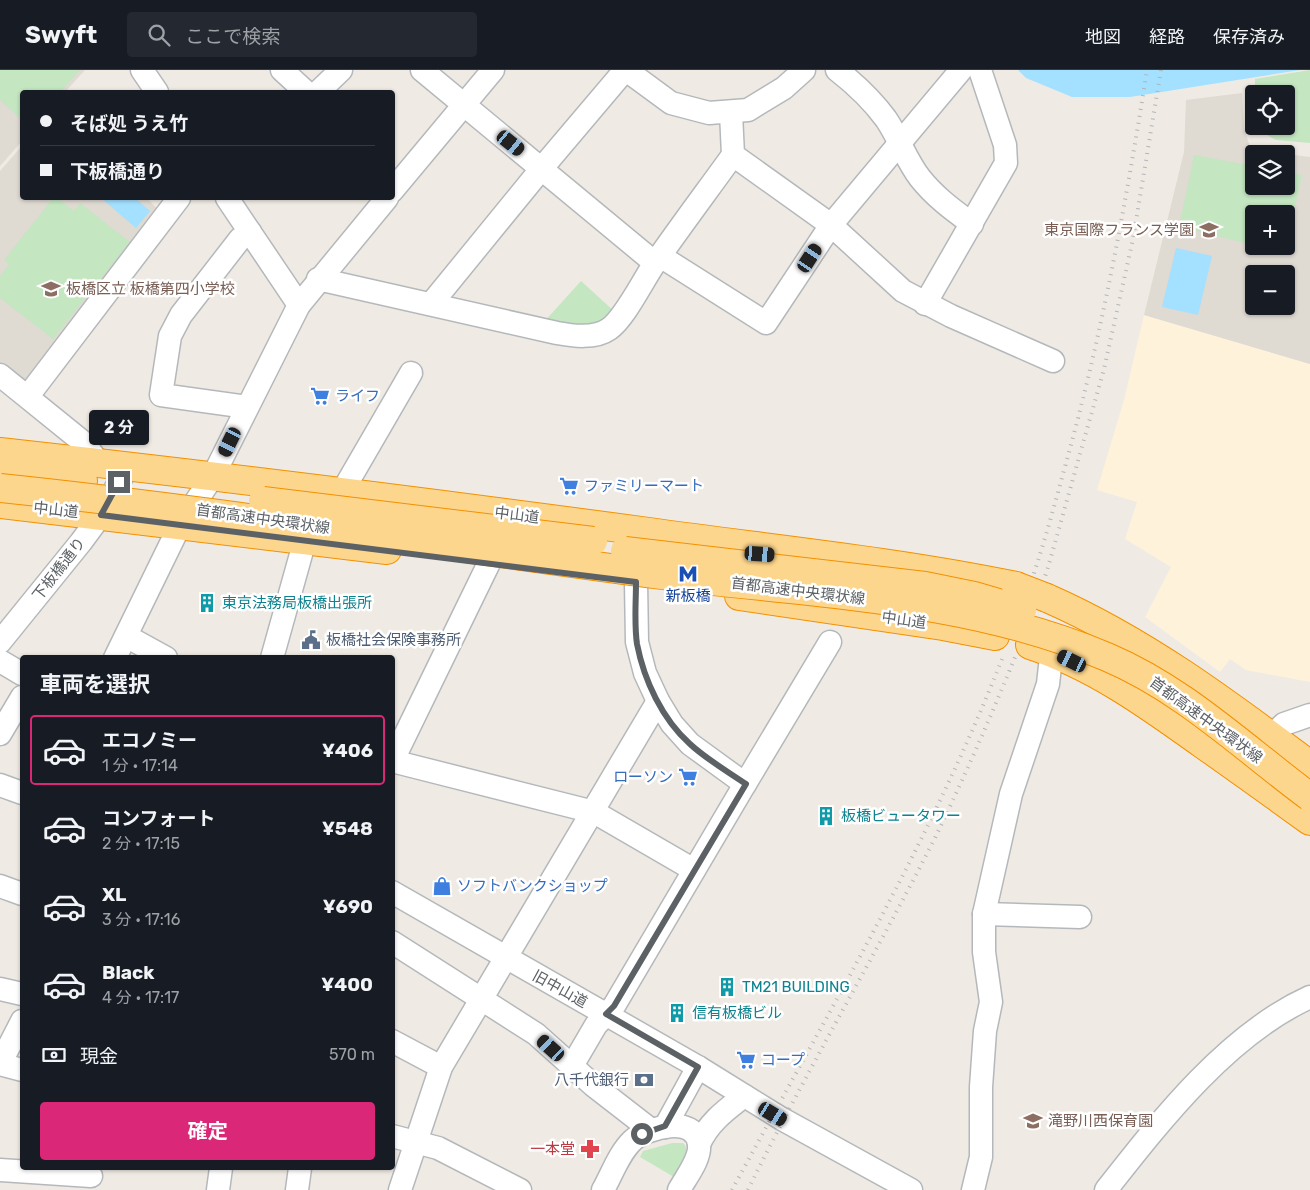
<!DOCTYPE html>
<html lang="ja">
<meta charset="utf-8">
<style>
body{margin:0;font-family:Rubik,"Noto Sans JP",sans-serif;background:#242831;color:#f1f3f6;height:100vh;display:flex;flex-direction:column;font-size:19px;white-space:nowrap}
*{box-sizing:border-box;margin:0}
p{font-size:16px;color:#9ea1a6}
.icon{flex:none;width:28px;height:28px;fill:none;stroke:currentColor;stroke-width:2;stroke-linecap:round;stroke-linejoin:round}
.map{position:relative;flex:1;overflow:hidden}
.details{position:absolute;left:20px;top:585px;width:375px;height:515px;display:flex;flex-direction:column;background:#171b24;border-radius:5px;box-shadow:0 1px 4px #0004}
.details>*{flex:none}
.banner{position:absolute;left:20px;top:20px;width:375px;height:110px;border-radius:5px;box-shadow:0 1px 4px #0004;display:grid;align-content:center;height:110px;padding:0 20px;background:#171b24}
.controls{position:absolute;left:1245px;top:15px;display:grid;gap:10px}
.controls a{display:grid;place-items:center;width:50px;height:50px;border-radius:5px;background:#171b24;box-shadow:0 1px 4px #0004;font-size:25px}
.end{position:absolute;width:22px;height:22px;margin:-11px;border:6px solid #5c6165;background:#fff;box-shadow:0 0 0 2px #fff}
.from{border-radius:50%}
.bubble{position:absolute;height:35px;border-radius:5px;background:#171b24;box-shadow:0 1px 4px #0004;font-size:16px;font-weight:700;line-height:35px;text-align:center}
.car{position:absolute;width:15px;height:30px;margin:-15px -8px;border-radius:6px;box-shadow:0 0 4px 1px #0007;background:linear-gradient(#222 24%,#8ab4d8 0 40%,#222 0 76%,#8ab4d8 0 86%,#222 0)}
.banner b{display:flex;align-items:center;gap:18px;height:48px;font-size:19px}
.banner b+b{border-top:1px solid #363941}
.banner i{width:12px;height:12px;background:#f1f3f6}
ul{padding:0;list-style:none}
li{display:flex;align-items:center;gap:15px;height:70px;margin:0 10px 8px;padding:0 10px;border:2px solid transparent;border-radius:5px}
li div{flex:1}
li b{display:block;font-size:19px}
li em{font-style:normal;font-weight:700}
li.selected{border-color:#db2777}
li>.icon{width:45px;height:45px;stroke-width:1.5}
h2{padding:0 20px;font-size:22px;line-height:60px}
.pay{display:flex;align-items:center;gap:12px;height:55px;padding:0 20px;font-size:19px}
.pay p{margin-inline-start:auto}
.cta{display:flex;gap:10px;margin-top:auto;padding:10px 20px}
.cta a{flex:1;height:58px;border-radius:5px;background:#db2777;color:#fff;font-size:20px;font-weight:700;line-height:58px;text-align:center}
header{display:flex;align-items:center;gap:30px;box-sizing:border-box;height:70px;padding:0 25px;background:#171b24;border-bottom:1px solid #363941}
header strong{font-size:24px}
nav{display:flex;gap:28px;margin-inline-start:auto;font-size:18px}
.search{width:350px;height:45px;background:#242831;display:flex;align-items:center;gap:12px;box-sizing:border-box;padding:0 18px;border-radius:5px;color:#9ea1a6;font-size:19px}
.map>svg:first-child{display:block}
.commercial{fill:#fef2da}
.education{fill:#dfdad2;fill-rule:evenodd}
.green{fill:#c4e6c1}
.water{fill:#a4e0ff}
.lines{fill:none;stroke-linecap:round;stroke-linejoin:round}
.minor-casing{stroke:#b5b8bb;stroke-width:25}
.highway-casing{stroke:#f39000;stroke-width:30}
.minor{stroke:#fff;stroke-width:22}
.highway{stroke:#fdd68d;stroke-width:28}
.rail{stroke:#b3b4b5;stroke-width:4;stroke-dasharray:1 6;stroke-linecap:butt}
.highway-bridge-casing{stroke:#f39000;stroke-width:30;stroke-linecap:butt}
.highway-bridge{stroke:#fdd68d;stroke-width:28}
.route{stroke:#5c6165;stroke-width:6}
.labels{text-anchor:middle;stroke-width:5;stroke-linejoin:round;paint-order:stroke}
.education-label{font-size:15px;fill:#785e54;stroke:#fff;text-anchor:start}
.shop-label{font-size:15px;fill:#366cbe;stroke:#fff;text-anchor:start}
.street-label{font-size:15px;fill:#5c6165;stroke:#fff}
.transit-label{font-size:15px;fill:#164399;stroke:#fff}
.culture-label{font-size:15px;fill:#0d838f;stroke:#fff;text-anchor:start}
.service-label{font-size:15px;fill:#4e5e75;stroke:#fff;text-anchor:start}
.health-label{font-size:15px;fill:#be3a42;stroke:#fff;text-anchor:end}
</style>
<header>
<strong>Swyft</strong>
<div class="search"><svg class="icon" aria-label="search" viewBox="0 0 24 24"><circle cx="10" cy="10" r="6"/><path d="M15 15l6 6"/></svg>ここで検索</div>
<nav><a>地図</a><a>経路</a><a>保存済み</a></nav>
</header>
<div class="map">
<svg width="1310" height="1120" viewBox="0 0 1310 1120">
<rect width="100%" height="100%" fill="#efebe4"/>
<polygon class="commercial" points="1144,245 1310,294 1310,612 1246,600 1230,589 1220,602 1145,547 1171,497 1125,469 1137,432 1097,420 1124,330"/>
<g class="education">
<polygon points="0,0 85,0 65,22 22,22 22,71 0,96"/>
<path d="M1242,23L1244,58L1250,77L1280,84H1254V116H1286V84L1310,87V294L1144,245L1184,82L1186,30ZM1254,144H1286V176H1254ZM1254,204H1286V236H1254Z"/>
<polygon points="22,76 22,128 147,128 160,142 28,316 0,296 0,101"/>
</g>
<g class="green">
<polygon points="0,0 80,0 60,22 22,22 22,50 0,30"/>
<polygon points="1310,0 1310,73 1276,70 1263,63 1258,56 1286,56 1286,24 1255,24 1255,9"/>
<polygon points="1194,85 1254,96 1254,116 1286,116 1286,102 1302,105 1285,183 1258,176 1286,176 1286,144 1254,144 1254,175 1179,157"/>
<polygon points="53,128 57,128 74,141 80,133 130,172 53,269 0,228 0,206 9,194 4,190"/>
<path d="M581,211L615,242C592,266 573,257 543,253Z"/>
<path d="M672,1073H683C693,1082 680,1098 674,1107L640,1087L643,1081Z"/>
</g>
<g class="water">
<polygon points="1018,0 1300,0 1130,27 1072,27 1026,8"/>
<polygon points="101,128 135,128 150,141 136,158"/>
<polygon points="1176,178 1212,186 1198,245 1162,237"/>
</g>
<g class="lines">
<g class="minor-casing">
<g id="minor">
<polyline points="142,0 157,22"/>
<polyline points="282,0 306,22"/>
<polyline points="422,0 655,193"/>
<polyline points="626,0 671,33 709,43 748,40 784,18 804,0"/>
<path d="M837,0C855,14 872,30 886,49C899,68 906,90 920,108C935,127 953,140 972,154"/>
<polyline points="318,22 341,0"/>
<polyline points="731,43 733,85 831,155 903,221 951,246 1053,291"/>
<polyline points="392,121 493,0"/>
<polyline points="227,128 299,235"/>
<polyline points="660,186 766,253 831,155 961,0"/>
<path d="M318,209L557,263C573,266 595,269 609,259C625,248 643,210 655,193C680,157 707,121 733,85"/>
<polyline points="431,234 542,98 625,0"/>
<polyline points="925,234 1006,93 1005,75 980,0"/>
<polyline points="0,305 84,373 99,393"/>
<polyline points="28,326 179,128"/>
<polyline points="247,337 161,325 170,266 181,245 240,169 250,162"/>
<polyline points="342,422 411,303"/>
<polyline points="126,566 166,588"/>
<polyline points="0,572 81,472 101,445 128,396"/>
<polyline points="115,588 180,455 213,406 299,235 387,128"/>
<polyline points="272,588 305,470"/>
<polyline points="0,591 22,604"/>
<polyline points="0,664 22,627"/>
<polyline points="1271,666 1284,654 1310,645"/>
<polyline points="392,691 594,742 694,800"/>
<polyline points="392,692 489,493"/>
<polyline points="745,714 830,572"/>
<polyline points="0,715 22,723"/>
<polyline points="0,816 22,824"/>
<polyline points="392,822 698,997 782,1049 911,1120"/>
<polyline points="984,844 1080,847"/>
<polyline points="392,872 536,964 593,1015 651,1060"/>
<polyline points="0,919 22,924"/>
<polyline points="392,971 441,997"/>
<polyline points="0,994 22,951"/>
<polyline points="0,994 22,1000"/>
<polyline points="572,996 596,955 614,936 745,714 690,674 672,654 658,631 645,603 637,572 636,512 632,485"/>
<polyline points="665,1057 698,997"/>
<polyline points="392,1066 438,1078 520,1120"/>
<path d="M699,1074C709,1052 726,1040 744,1026"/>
<polyline points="0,1100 91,1106"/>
<polyline points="218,1120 221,1098"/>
<polyline points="297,1120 300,1098"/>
<polyline points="400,1120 441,997 658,631"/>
<path d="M603,1120C612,1104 619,1083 633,1070C647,1058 695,1044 699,1074C701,1089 686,1107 679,1120"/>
<polyline points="973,1120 981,1087 981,1017 985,961 991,932 984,882 984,844 1011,724 1048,614 1050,596 1057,584"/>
<path d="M1106,1120C1161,1050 1228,964 1310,927"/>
</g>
</g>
<g class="highway-casing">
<g id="highway">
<path d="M0,382C217,406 433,433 649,462C771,479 895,491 1016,516"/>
<polyline points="0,405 83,411"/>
<polyline points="0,434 387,480"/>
<polyline points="739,526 943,556 995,566"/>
<path d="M1047,528C1143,570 1227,633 1310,695"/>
<path d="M1030,575C1094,596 1148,635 1201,673C1238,699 1274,725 1310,751"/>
</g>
</g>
<use href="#minor" class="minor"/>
<use href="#highway" class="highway"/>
<g class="rail">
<path d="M1015,556C1036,503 1051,448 1066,393C1102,264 1126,133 1147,0"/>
<polyline points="1026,558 1047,501 1104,299 1133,169 1161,0"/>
<path d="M732,1120C827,944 931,771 1004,584"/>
<path d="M748,1120C806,1001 874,888 934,770C963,710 990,649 1015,587"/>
</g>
<g class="highway-bridge-casing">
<g id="highway-bridge">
<path d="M0,418C221,441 441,476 662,505C810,524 967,527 1107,587C1183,619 1244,678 1310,727"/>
<polyline points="263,431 593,471"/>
<polyline points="625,481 925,516 974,526 1022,540"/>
<polyline points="1016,516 1047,528"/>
</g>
</g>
<use href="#highway-bridge" class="highway-bridge"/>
</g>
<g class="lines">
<path class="route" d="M119,412L101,445L636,512C636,532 634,554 637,574C644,610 662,649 690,674C706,689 727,701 746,714L614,936L606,944L698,997L665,1056L642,1064"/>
</g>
<defs>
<g id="school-bare" transform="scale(1.5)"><path d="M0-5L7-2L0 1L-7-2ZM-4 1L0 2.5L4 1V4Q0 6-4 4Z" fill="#8d6e63" stroke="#fff" stroke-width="2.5" paint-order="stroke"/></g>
<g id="supermarket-bare" transform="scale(1.5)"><path d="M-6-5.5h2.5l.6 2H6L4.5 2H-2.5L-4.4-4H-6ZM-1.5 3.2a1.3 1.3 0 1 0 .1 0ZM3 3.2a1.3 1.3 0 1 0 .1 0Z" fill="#3f7fe0" stroke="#fff" stroke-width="2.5" paint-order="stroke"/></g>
<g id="metro-bare" transform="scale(1.5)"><path d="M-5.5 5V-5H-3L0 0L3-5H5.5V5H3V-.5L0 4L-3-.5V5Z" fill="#1a4fb4" stroke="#fff" stroke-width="2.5" paint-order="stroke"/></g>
<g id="building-bare" transform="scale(1.5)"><path d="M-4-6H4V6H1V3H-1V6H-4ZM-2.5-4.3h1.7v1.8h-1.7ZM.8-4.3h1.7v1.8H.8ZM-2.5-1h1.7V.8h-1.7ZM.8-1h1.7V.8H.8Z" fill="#0f9aa8" stroke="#fff" stroke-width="2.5" paint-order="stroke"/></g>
<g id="civic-bare" transform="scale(1.5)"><path d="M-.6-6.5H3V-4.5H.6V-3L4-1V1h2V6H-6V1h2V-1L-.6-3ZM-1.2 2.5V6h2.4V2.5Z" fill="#5c6f8a" stroke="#fff" stroke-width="2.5" paint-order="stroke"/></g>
<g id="shop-bare" transform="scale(1.5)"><path d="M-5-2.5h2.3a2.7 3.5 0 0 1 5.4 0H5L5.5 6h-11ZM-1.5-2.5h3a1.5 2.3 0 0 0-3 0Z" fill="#3f7fe0" stroke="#fff" stroke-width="2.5" paint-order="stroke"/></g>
<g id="bank-bare" transform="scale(1.5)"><path d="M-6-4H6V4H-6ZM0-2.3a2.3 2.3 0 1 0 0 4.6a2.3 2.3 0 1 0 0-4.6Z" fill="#5c6f8a" stroke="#fff" stroke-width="2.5" paint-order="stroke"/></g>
<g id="pharmacy-bare" transform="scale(1.5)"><path d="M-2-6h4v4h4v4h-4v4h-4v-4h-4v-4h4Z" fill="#e0444e" stroke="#fff" stroke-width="2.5" paint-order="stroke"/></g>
</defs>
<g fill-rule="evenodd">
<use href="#school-bare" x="1209" y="160"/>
<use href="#school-bare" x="51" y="219"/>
<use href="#supermarket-bare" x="320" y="326"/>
<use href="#supermarket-bare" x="569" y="416"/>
<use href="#metro-bare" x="688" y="504"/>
<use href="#building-bare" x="207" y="533"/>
<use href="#civic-bare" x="311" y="570"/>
<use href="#supermarket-bare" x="688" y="707"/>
<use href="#building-bare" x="826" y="746"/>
<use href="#shop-bare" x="442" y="816"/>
<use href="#building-bare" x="727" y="917"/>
<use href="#building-bare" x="677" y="943"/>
<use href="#supermarket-bare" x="746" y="990"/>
<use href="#bank-bare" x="644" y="1010"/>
<use href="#school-bare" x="1033" y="1051"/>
<use href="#pharmacy-bare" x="590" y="1079"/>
</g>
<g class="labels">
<g class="education-label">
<text x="1194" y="165" text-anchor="end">東京国際フランス学園</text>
<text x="66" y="224">板橋区立 板橋第四小学校</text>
<text x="1048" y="1056">滝野川西保育園</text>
</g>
<g class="shop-label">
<text x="335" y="331">ライフ</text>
<text x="584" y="421">ファミリーマート</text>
<text x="673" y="712" text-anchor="end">ローソン</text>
<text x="457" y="821">ソフトバンクショップ</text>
<text x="761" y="995">コープ</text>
</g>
<g class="street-label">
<text transform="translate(56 440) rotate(6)" y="5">中山道</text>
<text transform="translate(517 445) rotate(7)" y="5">中山道</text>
<text transform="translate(263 449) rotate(8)" y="5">首都高速中央環状線</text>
<text transform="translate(59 499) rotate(-52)" y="5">下板橋通り</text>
<text transform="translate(798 521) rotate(7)" y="5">首都高速中央環状線</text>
<text transform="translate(904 550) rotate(8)" y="5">中山道</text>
<text transform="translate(1206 650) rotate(36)" y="5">首都高速中央環状線</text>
<text transform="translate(560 919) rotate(29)" y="5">旧中山道</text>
</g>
<g class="transit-label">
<text x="688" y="531">新板橋</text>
</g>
<g class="culture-label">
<text x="222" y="538">東京法務局板橋出張所</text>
<text x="841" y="751">板橋ビュータワー</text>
<text x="742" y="922">TM21 BUILDING</text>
<text x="692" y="948">信有板橋ビル</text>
</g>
<g class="service-label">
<text x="326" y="575">板橋社会保険事務所</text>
<text x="629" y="1015" text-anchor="end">八千代銀行</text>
</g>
<g class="health-label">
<text x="575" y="1084">一本堂</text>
</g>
</g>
</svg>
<div class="controls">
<a><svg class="icon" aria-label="locate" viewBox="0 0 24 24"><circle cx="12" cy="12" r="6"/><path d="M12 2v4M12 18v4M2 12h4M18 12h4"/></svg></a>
<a><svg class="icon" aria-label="layers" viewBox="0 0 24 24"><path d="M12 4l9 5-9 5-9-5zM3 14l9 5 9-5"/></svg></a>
<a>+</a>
<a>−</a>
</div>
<i class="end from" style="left:642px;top:1064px"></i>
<i class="end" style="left:119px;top:412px"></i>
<div class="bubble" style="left:89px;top:340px;width:60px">2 分</div>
<i class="car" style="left:511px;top:73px;rotate:129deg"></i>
<i class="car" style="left:810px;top:188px;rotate:33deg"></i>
<i class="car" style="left:230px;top:372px;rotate:206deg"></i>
<i class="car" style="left:760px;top:484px;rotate:94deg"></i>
<i class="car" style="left:1072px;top:591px;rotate:296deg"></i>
<i class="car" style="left:551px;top:978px;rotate:312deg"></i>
<i class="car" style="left:773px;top:1044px;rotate:121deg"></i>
<div class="banner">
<b><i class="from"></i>そば処 うえ竹</b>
<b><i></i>下板橋通り</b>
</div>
<section class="details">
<h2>車両を選択</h2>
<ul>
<li class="selected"><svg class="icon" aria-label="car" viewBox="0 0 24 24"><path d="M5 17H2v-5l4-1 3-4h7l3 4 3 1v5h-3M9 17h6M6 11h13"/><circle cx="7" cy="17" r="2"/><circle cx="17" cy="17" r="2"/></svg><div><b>エコノミー</b><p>1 分 · 17:14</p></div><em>¥406</em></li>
<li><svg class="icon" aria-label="car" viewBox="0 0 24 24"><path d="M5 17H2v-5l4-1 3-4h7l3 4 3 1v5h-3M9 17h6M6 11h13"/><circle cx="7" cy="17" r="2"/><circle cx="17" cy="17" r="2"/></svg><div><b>コンフォート</b><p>2 分 · 17:15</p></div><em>¥548</em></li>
<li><svg class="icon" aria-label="car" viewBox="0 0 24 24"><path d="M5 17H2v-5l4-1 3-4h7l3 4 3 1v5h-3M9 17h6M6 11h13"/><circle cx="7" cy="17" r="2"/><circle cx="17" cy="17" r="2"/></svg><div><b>XL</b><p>3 分 · 17:16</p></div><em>¥690</em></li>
<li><svg class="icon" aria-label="car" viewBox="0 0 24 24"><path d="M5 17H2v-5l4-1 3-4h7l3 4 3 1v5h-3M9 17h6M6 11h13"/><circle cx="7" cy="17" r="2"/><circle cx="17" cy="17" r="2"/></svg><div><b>Black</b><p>4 分 · 17:17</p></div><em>¥400</em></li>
</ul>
<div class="pay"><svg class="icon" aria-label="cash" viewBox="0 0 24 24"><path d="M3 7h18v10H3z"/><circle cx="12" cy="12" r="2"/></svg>現金<p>570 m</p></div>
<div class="cta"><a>確定</a></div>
</section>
</div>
